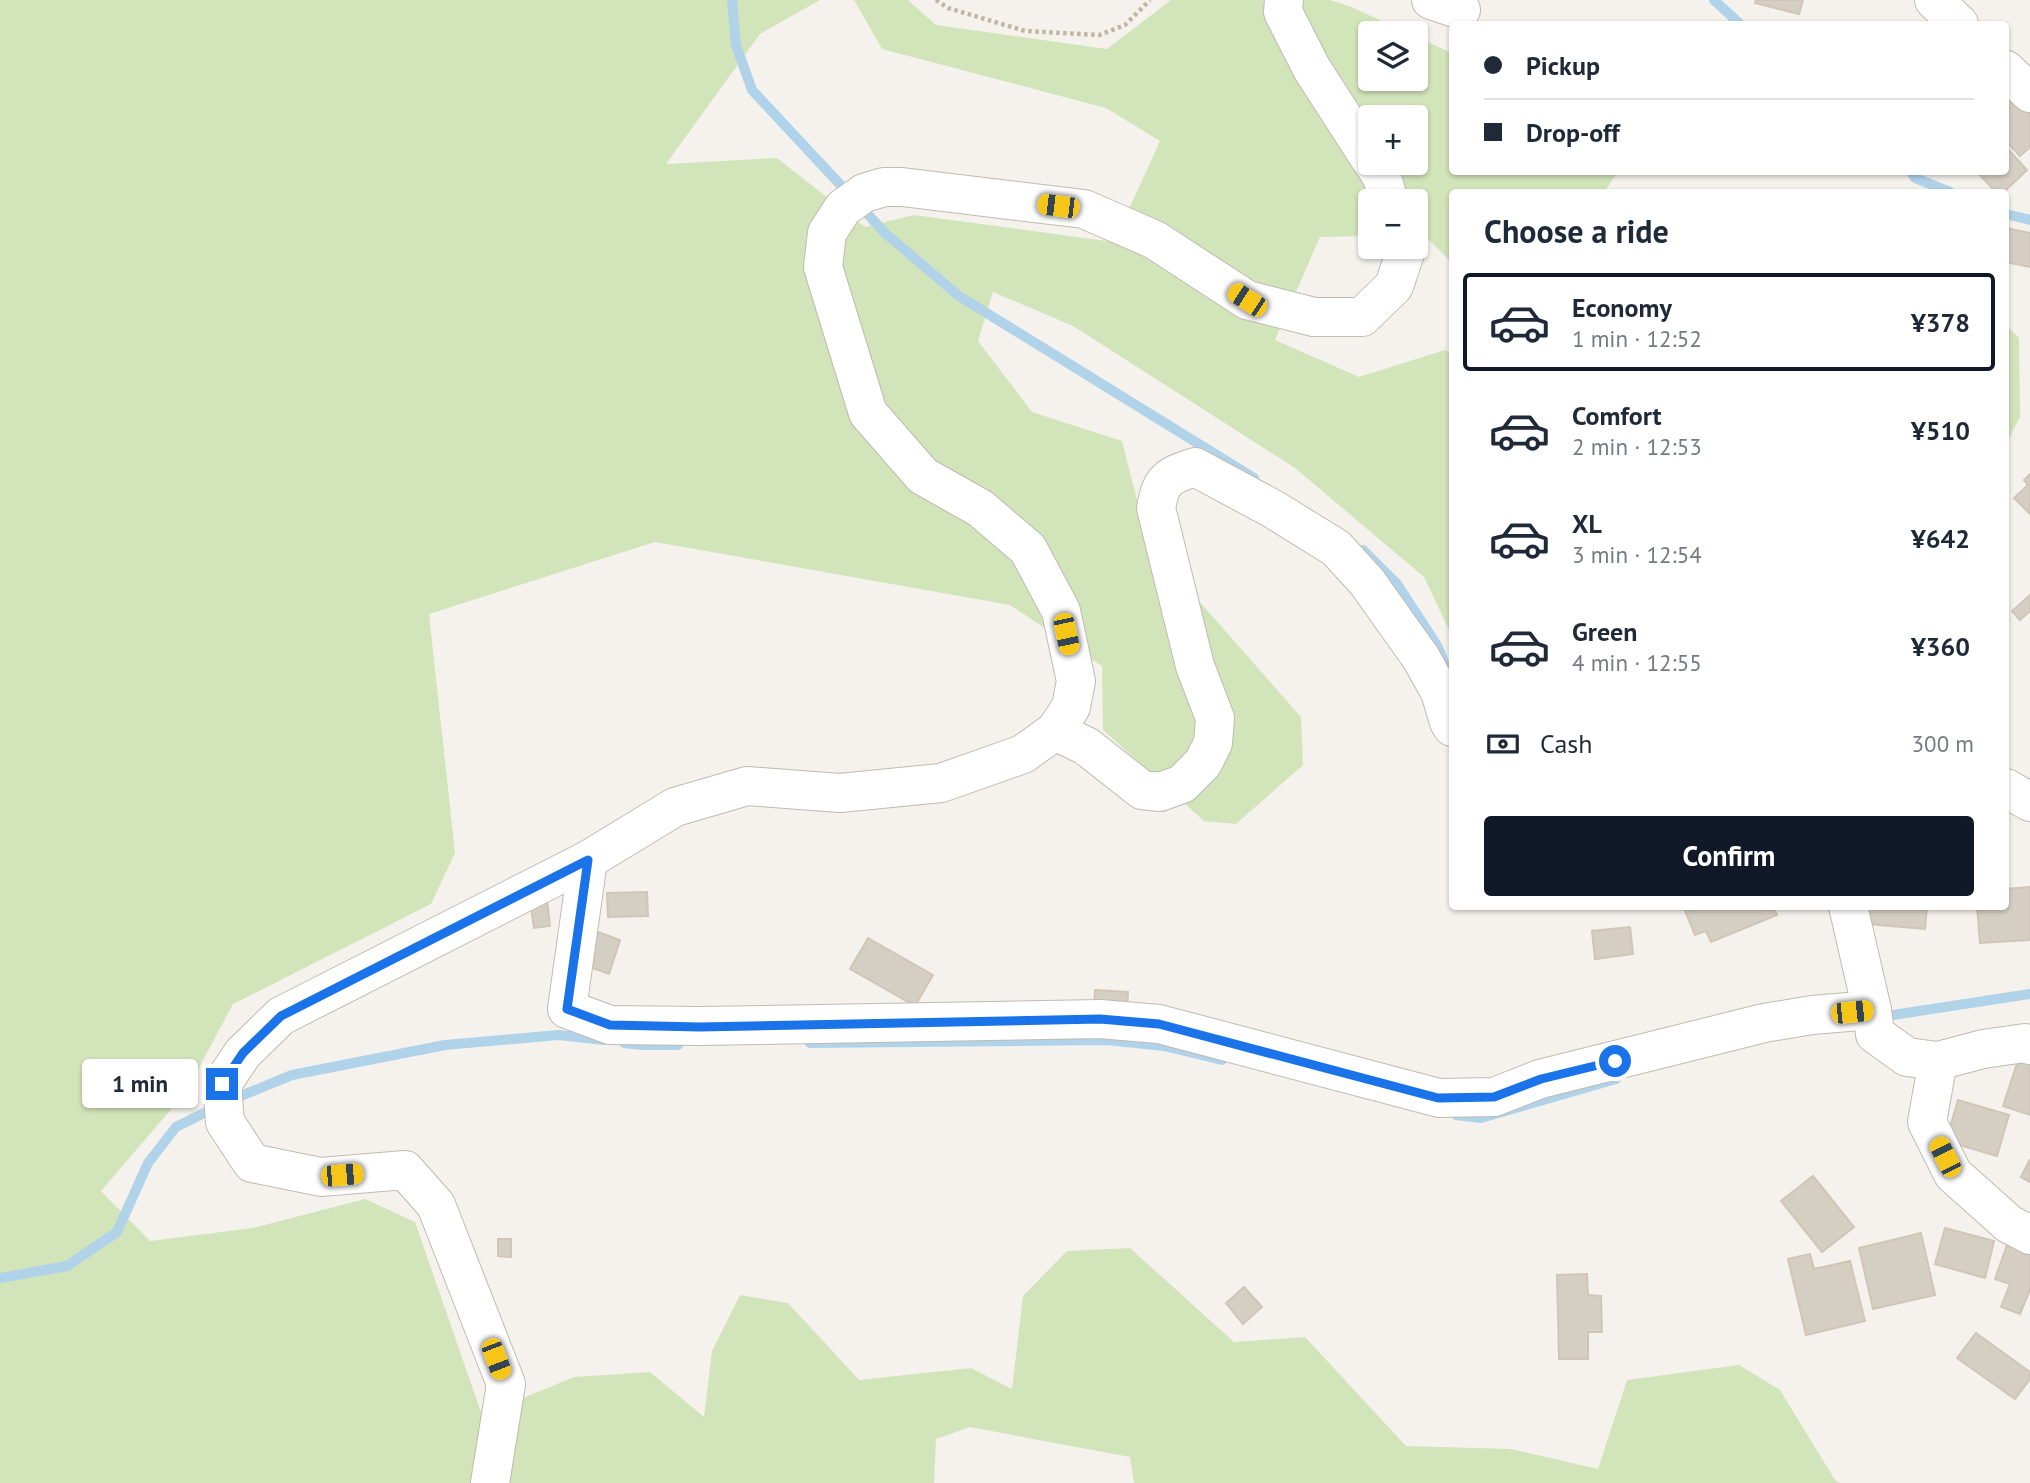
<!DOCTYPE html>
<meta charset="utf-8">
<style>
body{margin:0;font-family:"PT Sans",sans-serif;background:#f6f6f7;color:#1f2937;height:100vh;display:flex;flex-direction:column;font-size:26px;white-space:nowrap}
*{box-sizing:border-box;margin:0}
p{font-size:23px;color:#747a83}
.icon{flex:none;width:38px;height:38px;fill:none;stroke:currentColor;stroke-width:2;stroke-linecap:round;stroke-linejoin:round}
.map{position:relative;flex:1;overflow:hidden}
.drawer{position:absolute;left:1449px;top:189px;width:560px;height:721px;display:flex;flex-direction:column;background:#fff;border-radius:7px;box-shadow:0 2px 5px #0004}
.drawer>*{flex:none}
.guide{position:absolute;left:1449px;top:21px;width:560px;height:154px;border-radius:7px;box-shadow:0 2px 5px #0004;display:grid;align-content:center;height:154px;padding:0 35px;background:#fff}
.fabs{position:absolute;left:1358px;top:21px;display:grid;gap:14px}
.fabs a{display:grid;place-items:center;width:70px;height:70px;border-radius:7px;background:#fff;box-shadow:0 2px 5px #0004;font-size:35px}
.end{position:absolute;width:32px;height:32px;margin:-16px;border:9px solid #1a73e8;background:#fff;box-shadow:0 0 0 4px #fff}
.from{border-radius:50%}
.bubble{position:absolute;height:49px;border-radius:7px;background:#fff;box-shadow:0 2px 5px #0004;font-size:23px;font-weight:600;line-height:49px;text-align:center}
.car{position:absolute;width:21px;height:42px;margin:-21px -10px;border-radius:9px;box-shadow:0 0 5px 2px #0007;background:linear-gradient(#f5c518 24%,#345 0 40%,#f5c518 0 76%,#345 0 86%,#f5c518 0)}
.guide b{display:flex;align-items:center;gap:24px;height:66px;font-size:26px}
.guide b+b{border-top:2px solid #e0e1e3}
.guide i{width:18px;height:18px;background:#1f2937}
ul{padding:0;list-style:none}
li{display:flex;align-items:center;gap:21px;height:98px;margin:0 14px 10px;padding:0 21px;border:4px solid transparent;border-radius:7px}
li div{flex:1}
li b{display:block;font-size:26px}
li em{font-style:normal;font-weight:600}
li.on{border-color:#111827}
li>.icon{width:63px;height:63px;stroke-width:1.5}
h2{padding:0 35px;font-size:32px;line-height:84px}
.pay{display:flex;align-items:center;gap:18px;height:77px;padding:0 35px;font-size:26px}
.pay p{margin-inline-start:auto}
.action{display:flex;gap:14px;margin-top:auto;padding:14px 35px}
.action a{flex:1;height:80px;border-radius:7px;background:#111827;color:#fff;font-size:28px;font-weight:600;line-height:80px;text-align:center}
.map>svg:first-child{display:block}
.green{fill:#d2e4ba;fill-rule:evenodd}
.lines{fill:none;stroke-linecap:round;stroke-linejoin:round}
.stream{stroke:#b0d3ea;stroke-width:10}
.building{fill:#d5cec3;stroke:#cfc6b7;stroke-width:2}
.minor-casing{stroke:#c0bab0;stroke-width:40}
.path{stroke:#c0b5a3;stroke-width:4.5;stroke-dasharray:3.5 3.5;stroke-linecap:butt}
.minor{stroke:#fff;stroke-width:38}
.route{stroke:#1a73e8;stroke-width:9}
</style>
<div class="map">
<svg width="2030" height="1483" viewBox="0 0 2030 1483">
<rect width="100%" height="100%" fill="#f5f2ed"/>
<g class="green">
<path d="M0,0H820L760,34L666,164L777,158L865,227L914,215L1114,242L1160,141L1106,108L882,49L854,0H908L936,25L1107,49L1171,0H1330L1349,6L1409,33H1370V79H1416V37L1452,53V172H1618L1604,192H1452V263L1425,236H1416V201H1370V236L1320,237L1275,340L1359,377L1445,350L1452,354V636L1424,577L1295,468L1073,326L993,292L978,341L1032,412L1122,441L1148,543L1301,717L1303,765L1236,824L1204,821L1103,730L1102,666L1010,605L655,542L429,614L455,853L431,904L233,1004L186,1092L101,1191L150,1241L253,1228L365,1199L415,1222L482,1415L574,1377L650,1372L704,1417L712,1351L740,1295L788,1303L859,1380L971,1368L1012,1389L1023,1296L1067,1251L1130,1248L1234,1342L1305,1337L1406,1446L1511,1449L1598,1469L1627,1380L1739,1365L1780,1390L1835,1480L1840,1483H1134L1130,1457L970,1427L936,1439L934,1483H0ZM1370,117H1416V163H1370Z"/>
<polygon points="2006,325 2019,338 2020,417 2006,444"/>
</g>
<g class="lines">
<g class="stream">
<polyline points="732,0 736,45 752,90 849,194"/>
<polyline points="1714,0 1740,24"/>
<polyline points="1911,172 1915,178 1950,192"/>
<polyline points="860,206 886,234 959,296 1254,478"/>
<polyline points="2006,214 2030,220"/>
<polyline points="1363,550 1397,584 1438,647 1445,665"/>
<polyline points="1880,1017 2030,994"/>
<polyline points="624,1043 642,1045 678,1045"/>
<polyline points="810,1043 1107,1040 1164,1046 1222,1060"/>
<polyline points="231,1100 292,1075 445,1045 558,1035 605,1040"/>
<polyline points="1456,1115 1481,1118 1616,1079"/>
<polyline points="0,1278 67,1266 117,1232 148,1163 176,1127 216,1107"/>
</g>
</g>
<g class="building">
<polygon points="1756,0 1803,0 1799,14 1755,3"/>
<polygon points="2011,92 2030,112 2030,147 2020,156 2006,141 2006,97"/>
<polygon points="2006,147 2027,170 2004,192 1996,192 1977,172 2006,172"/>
<polygon points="2006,228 2030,233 2030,267 2006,262"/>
<polygon points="2030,474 2030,514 2014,498 2028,485 2024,480"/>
<polygon points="2030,595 2030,611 2020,620 2012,611"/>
<polygon points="2030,887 2030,940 1980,943 1977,906 2006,906 2006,889"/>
<polygon points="546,891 550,926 534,928 529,894"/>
<polygon points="647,892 648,916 608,917 607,893"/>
<polygon points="1683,906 1773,906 1777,915 1711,942 1706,931 1695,935"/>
<polygon points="1870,906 1927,906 1925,929 1868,924"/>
<polygon points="1630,927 1633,954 1595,959 1592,931"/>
<polygon points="598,932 620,940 609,974 587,966"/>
<polygon points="868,938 933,975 915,1006 850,969"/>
<polygon points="1095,990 1128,992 1127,1010 1094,1008"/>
<polygon points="2021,1051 2030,1054 2030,1115 2003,1106"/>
<polygon points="1958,1100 2009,1115 1997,1156 1946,1141"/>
<polygon points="2030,1159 2030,1182 2021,1177"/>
<polygon points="1813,1176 1854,1227 1822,1252 1781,1201"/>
<polygon points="1945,1228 1994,1241 1985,1278 1935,1264"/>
<polygon points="1921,1233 1935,1295 1873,1309 1859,1248"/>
<polygon points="498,1239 511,1239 511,1257 498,1256"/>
<polygon points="2007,1245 2030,1253 2030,1290 2020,1314 2001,1307 2010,1284 1995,1279"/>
<polygon points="1810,1254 1814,1269 1850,1261 1865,1321 1806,1335 1788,1259"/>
<polygon points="1587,1274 1588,1295 1601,1296 1602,1332 1588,1332 1588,1359 1559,1359 1557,1275"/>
<polygon points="1244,1287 1262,1307 1243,1324 1226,1303"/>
<polygon points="1976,1333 2030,1372 2030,1379 2015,1399 1957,1358"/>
</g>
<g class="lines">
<g class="minor-casing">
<g id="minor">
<polyline points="1284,0 1283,12 1312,69 1370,159"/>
<polyline points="1431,0 1461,10"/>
<polyline points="1934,0 1959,24"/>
<polyline points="2006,70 2030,93"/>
<polyline points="1373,163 1382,177 1389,201"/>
<path d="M1055,731L1086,746L1142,790L1160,792L1182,784L1203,763L1213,743L1215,718L1195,666L1156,508C1161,480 1167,476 1195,467L1273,509L1336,548L1367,582L1421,658L1440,692L1449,722L1452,727"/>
<polyline points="2006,788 2030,802"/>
<polyline points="588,860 567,1009 610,1025 700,1026 1100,1019 1159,1024 1439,1098 1494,1097 1540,1079 1764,1023 1812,1015 1872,1010"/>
<polyline points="1848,906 1872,1010 1875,1034 1907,1057 1938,1061 1983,1049 2025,1043 2030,1045"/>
<polyline points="1938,1061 1927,1122 1953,1174 2009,1224 2030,1235"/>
<polyline points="490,1483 506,1384 436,1205 405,1170 321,1177 252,1163 225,1122 222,1084 243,1053 281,1016 588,860 675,807 747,786 840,793 941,783 1023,754 1055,731 1071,707 1076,681 1061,611 1028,549 980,508 923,476 868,413 823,267 827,233 843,208 864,193 884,187 902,187 1084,209 1155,240 1247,300 1314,317 1362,317 1394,286 1405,253 1404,247"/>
</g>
</g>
<polyline class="path" points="936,0 948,8 1025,31 1099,35 1125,25 1150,0"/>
<use href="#minor" class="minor"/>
</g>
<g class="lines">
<polyline class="route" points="222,1084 243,1053 281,1016 588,860 567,1009 610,1025 700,1027 1100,1019 1159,1024 1438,1098 1494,1097 1541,1079 1615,1061"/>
</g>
</svg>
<div class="fabs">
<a><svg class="icon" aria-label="layers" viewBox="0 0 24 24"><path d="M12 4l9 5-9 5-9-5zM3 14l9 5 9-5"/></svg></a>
<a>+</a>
<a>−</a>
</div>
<i class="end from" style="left:1615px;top:1061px"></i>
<i class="end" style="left:222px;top:1084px"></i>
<div class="bubble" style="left:82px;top:1059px;width:116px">1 min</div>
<i class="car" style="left:1058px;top:206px;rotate:277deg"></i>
<i class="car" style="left:1247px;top:300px;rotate:303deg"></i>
<i class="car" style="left:1066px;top:634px;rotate:168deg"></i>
<i class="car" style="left:1852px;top:1012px;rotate:84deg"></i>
<i class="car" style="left:1945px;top:1157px;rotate:333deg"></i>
<i class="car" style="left:342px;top:1175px;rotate:85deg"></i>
<i class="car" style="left:496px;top:1359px;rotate:159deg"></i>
<div class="guide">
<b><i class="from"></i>Pickup</b>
<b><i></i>Drop-off</b>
</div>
<section class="drawer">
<h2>Choose a ride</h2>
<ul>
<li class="on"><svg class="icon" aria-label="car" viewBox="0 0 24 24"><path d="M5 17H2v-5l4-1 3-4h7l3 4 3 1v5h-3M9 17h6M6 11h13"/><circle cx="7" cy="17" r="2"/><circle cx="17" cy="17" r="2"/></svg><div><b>Economy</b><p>1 min · 12:52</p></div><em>¥378</em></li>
<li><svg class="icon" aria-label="car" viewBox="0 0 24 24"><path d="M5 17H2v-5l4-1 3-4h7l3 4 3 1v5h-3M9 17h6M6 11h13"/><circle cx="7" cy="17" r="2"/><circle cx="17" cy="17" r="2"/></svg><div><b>Comfort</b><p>2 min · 12:53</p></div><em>¥510</em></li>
<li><svg class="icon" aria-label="car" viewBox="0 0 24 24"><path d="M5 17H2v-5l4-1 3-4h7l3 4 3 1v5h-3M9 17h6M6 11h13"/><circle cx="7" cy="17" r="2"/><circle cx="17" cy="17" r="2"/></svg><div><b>XL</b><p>3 min · 12:54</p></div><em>¥642</em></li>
<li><svg class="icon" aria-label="car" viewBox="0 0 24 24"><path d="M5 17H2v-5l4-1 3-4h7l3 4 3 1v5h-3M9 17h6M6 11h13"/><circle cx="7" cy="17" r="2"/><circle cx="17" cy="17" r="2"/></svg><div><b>Green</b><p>4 min · 12:55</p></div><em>¥360</em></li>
</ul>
<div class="pay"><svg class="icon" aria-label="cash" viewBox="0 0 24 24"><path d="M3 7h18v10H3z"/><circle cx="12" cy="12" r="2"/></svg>Cash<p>300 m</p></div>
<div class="action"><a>Confirm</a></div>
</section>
</div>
